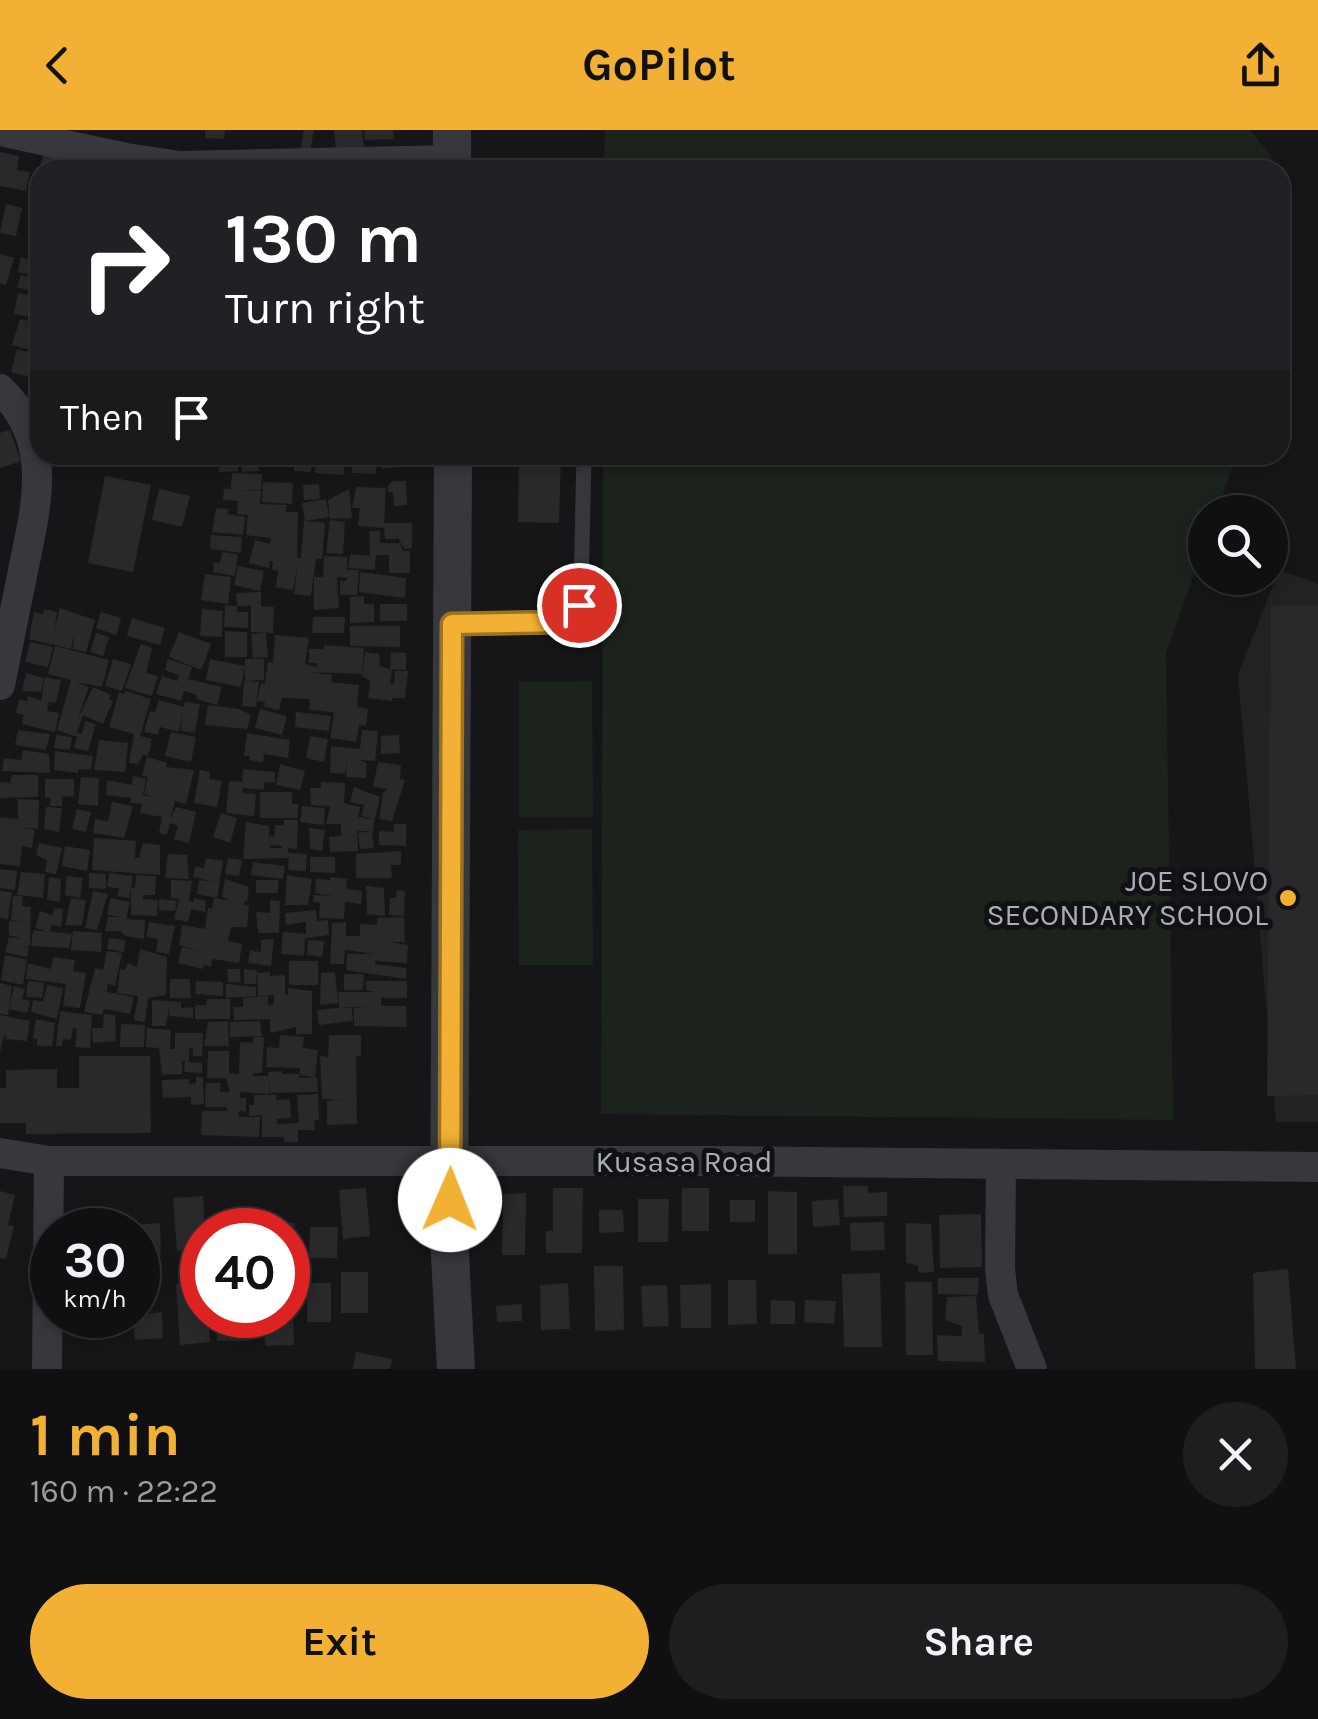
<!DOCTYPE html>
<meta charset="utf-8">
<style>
body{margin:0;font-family:Karla,sans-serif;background:#1e1e20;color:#f1f3f6;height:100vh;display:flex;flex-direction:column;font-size:38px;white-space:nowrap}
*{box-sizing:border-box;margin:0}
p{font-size:32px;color:#9c9d9f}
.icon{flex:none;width:55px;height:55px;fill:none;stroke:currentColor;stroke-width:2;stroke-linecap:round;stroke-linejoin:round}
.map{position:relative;height:1239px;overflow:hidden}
.drawer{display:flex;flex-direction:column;background:#101012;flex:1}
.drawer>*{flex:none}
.hud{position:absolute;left:30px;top:30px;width:1260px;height:305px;border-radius:30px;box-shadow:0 5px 15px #0003,0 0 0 2px #303032;background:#202124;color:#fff;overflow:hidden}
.buttons{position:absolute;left:1188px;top:365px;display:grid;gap:20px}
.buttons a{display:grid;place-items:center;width:100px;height:100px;border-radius:50%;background:#101012;box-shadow:0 5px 15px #0003,0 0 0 2px #303032;font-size:50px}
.speed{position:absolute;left:30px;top:1078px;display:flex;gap:20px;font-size:50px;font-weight:700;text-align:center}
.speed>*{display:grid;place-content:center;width:130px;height:130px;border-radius:50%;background:#101012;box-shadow:0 5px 15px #0003,0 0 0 2px #303032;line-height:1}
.speed small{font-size:25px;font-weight:400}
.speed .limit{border:15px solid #d22;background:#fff;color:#111}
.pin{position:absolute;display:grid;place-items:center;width:85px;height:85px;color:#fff;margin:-42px;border:5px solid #fff;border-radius:50%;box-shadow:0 2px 10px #0007}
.me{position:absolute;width:110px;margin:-55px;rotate:1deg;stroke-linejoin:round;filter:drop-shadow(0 0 8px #0008)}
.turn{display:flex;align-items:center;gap:35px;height:210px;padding:0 30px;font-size:45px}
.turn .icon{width:130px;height:130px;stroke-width:2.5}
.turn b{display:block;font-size:70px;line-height:85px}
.then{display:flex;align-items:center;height:95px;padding:0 30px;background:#0003;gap:20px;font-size:38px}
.round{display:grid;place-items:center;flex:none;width:105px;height:105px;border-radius:52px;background:#1e1e20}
.overview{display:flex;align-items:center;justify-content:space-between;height:170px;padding:0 30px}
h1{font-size:60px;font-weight:700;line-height:75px;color:#f2b134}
.button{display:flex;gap:20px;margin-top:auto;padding:20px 30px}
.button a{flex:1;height:115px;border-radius:60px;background:#f2b134;color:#111;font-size:40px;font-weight:700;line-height:115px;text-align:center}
.button a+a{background:#1e1e20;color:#f1f3f6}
header{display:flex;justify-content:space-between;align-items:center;height:130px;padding:0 30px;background:#f2b134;color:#111;font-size:45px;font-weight:700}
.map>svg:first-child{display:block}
.built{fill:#222225}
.grass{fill:#1c231d}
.building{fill:#29292c}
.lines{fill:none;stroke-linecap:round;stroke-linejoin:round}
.service{stroke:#37383d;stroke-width:15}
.minor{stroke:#37383d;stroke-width:30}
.tertiary{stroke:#37383d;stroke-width:38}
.route-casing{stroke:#9d7322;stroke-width:25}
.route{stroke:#f2b134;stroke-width:18}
.poi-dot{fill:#f2b134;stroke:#111113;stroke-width:4}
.labels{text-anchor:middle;stroke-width:10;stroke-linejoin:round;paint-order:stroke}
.poi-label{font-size:30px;fill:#a8adb8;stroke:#111113;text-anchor:end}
.street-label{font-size:30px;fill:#a8adb8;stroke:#111113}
</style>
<header><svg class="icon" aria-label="back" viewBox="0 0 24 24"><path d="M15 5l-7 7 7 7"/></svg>GoPilot<svg class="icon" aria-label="share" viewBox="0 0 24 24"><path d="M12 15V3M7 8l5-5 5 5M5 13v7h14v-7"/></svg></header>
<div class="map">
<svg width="1318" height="1239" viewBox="0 0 1318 1239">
<rect width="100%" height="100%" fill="#161618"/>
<!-- built -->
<path class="built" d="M1279,440l39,14v538h-42l-38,-448z"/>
<!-- grass -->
<path class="grass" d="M605,0h645l22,27v13h-668z
M603,325h634l-21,57h-11v31l-39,110 7,467 -572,-6z
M592,551l1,136h-74v-135z
M592,699l1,136h-74l-1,-135z"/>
<!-- building -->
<path class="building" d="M205,0h20l-1,9 -19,-1z
M304,0h10l-4,22 -10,-1z
M334,0h28l3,27 -28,3z
M364,0h29l1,9 -29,1z
M45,19l29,8 -4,13h-31z
M0,22l19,4 -2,14 13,2 -4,19 -26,-5z
M6,74l16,4 -6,28 -16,-3z
M0,124l14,4 -8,27 -6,-2z
M21,127l19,5 -4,15 -18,-5z
M21,145l19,6 -1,13 -22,-7z
M18,163l22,4 -1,21 -25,-4z
M20,189l20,5v29l-28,-8z
M17,219l23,6v25l-29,-8z
M10,300l11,31 -21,7v-35z
M227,325h11v16l-19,1 -1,-14h9z
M241,325h16l2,16 -17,1z
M295,325h17l-1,17 -17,-1z
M316,325h29l-1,20 -29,-2z
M352,325h24v19l-24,-1z
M381,325h18l1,12 -18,2z
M519,325h42l-2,68 -41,-1z
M232,343l30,1 -1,16h-24l24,1 -1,13 26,1v7h12l-1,46h4l3,-37 21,2 -3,36h-6l-5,37 -17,-2 4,-32 -5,28 -17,-3 2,-16 -6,-1 1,-8 -3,-1 -1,7 -20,-5 6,-23 15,4 1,-6 -25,-3 2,-20 -11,-1 1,-13 -15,-1 1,-11h7z
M105,346l46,9 -18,87 -45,-9z
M393,351h13l1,24 -13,1 -1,-13 -5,-1v-7z
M263,352l30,1 -1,21 -30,-2z
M319,354l1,15 -16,1 -1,-15z
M356,357l30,1 -2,35h28v25l-8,1 -8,-15 2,5h-13l-1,-11 -26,-2 2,-18h-8z
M159,359l31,7 -8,31 -30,-7z
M349,359l3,29 -22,1 -2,-19z
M326,369l3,18 -24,4 -3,-18z
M216,378l13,1 -2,5 18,3 -2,18 -31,-3z
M330,390l15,2 -2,32 -17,-1z
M369,401h11v12h20l3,8h7v22h-21v-18h-13l-1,15 -27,-2 2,-14 20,2z
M211,405l31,2 -1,16 -31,-4z
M222,422l16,2 -3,22 -22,-4 1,-10 6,1z
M324,426l23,1v13h12l-2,25h-17v-14h7v-3l-10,-1 2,31 -25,2v-33h9z
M238,436l26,5 -4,20 -26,-6z
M360,442l46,6 -1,20 -46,-6z
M205,444l26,3 -3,27 -27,-4z
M261,462v14l13,1 -1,26 -22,-1v-26h-14l-1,-13z
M364,466v8h10v18l-24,1v-26z
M380,474h27v17h-27z
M225,475l12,1v6h11v16l-24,-1z
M1318,475v490l-51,1 4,-490z
M60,478l35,12 -9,32 -13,-3 1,-14 -3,14 -42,-10 5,-27 9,2 1,-5 13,3 -3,20z
M202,479l21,2 -1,26 -22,-1z
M101,482l20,6 -5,17 -20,-7z
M313,487h32l-1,16h-32z
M132,488l33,10 -5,17 -33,-9z
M350,496h50v21l-50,-1z
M225,501l22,1v25h-22z
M179,502l32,12 -10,26 -32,-13z
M96,503l13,4 -6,19 -13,-4z
M266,503l2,24 -15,1 -2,-24z
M275,505l34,3 -4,26 12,3v-4h-8v-14h15v-4l40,3 -2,26 -52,-2 22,3 -1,7 28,3 -2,22 11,2 -2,17 -7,-1 -3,17 -26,-4 4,-26 -25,-2 1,-11 -28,-1 -3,12 -15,-3 1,-5 -8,-1 4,-18 4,1 3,-22 5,1z
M30,512l23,5 -5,20 -23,-5z
M141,514l11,4 -6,25 12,3 -6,20 -27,-8z
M55,516l54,14 -7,27 -27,-5 14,5 -12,34 16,-34 18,8 -2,4 4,2 -10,23 -20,-9 -6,18 5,1 3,-13 11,3 -8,27 -14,-3 3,-11 -20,-7 14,-50 -23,-6z
M365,522l14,2 1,12 12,4 -2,13 4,1 1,-13h13l-3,27h-13v3l-24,-3 2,-17 -8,-5z
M391,522l15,1v17l-16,-1z
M113,529l18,5 -9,27 -17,-5z
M168,529l24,8 -4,12 34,8 -5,18 -21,-6 1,-4 -13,-4 -3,10 -25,-7 6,-18 15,5 2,-6 -14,-5z
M210,529l35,7 -4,21 -35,-7z
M245,529h19v21l-19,1z
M26,543l18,5 -3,14 -19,-1z
M45,547l16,3 -5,23 -7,-1 -2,9 12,2 -4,19 -33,-8 2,-9 -8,-2 3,-14 8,2 1,-5 13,5z
M244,551l15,1 -3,25 -14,-1z
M125,561l26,8 -11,37 12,3 -4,17 -5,-1 -5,9 -9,-1 5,-29 -25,-7 10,-35 5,2z
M159,570l25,7 1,-5 15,2 -5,29 -14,-2 1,-18 -3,19 -19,-5 -2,8 -14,-3 6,-21 5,1z
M208,575l31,4 12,6 -4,14 -42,-4z
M260,579l27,7 -5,19 -27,-7z
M296,582l35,4 -2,15 -34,-4z
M18,600l32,4 -4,16 -31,-5z
M362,600l16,1 -3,30 -16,-1 8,3 -1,15 -20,-1 1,-16 -2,13 -15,-1 1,-27 29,3z
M171,602l25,5 -5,25 -26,-6z
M247,603l43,7 -2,18 -24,-4 -1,8 -14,-2 1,-4h-6z
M56,605l16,2 -2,13 -16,-2z
M399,605l1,18 -19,1v-18z
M310,606l18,3 -4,23 -18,-4z
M99,610l29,3 -3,29 -31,-2z
M23,620l26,4 1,19 -48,-2 2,-13 17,2z
M55,621l38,5 -2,14 -12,-1 -1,4 -24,-3z
M147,627l20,6 -1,4 28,3 -8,34 -11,-3 -5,18 6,-12 20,5 -7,31 -15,-4 4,-13 -8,-3 -3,12 -8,-2 3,-16 -22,-4 2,-9 -12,-1 1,-5 -25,-3 1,-15 25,5 1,-9 13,3 -3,16 15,3 -14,-4 4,-17 -6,-1z
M378,632l23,3 -1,14 5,1 -13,41 -13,-2 4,-26 4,-4 -14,-2z
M280,634l25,7 -5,19 -24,-5z
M243,639l32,3v11l-11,-1v8l-21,-2 -1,5 14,1 -2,22 -28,-3 3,-32 13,1z
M200,640l10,2 -1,7 13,2 -5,26 -23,-4z
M12,645h26v22l-38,1v-16l10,1z
M81,647l18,1 -1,28 -20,-2z
M45,649h29v17l-12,1v9h-12l1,-8h-6z
M321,652l24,1 -1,20 16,4 -2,10 16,2 -1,12h-15l-1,-3 1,23 -28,1 -1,-15 12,-1v-12h-15l4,-18 -19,-1 -1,-17h11z
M354,657l26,10 -5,22 -13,-3 2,-11 -14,-3z
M260,662h32v12h6v14h-38z
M18,669l21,1 -1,29 -20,-2 17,3 -3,18 -10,-2 -2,20 -20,-2v-47l18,2z
M112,672l21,4 -9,32 -31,-5 2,-14 13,2z
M302,676l23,2 -1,17 -24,-3z
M46,677l16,1 -3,24 -15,-3z
M77,679l14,3 -5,20 -14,-3z
M221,683l16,5 -7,25 -17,-6z
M284,690h14l-1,29 -9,-1v5l19,1 -1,17 -18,-1 1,-12 -46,1 3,-37 23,4 1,27v-5h12v-2l-12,-1v-9l4,1 1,-12h9z
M394,694h12v22l-27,-1v-14l15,1z
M309,698l16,2 -3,21 -12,-2z
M372,701l2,17 -14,1 -2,-16z
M94,708l42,3 -1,17h4l4,-15 17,2v30l-68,-5z
M39,713l23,5 -6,26 -11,-2 2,-12 -11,-5z
M65,716l25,4 -3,21 -25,-5z
M401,721v14h-10l1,13h-36v-24z
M168,724l19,1 2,24 -24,-1z
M310,727h25v16l-25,-1z
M206,728l17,3 -6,37 -20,-4 2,-14 16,2 -22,-5 2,-11 9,2z
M228,728l14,2 -3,16 -14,-2z
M253,732l32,4 -2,13 -32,-4z
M0,739l17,2 -2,19 -15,-2z
M21,742l24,2 -2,24 -26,-3z
M89,743l17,1v15l-17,-1z
M109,743l24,3 -4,22 -12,-2 2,-7 -12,-3z
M136,745l20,1 -1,19h-12v4l15,1 -1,16 -26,-1v-28l4,1z
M287,745l25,4 -4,26h-23z
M67,746l16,2 -3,20 -15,-3z
M49,747l12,2 -1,23 -13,-2z
M330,747l17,2 -1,10 16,2 -1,13 -16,-2 -1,17 -25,-1 1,-16h-7l1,-7 20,1 -19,-3 1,-14 14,1z
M225,749l24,8 -2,14h-3v4l5,1 -2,21h-16l-3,14 14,3 -3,19 -27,-4 -1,8 -7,-2 -1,4 -25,-6 4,-16 19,4 -22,-6 3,-20 23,4 3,-21 4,1 2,-11 18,3 -10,-4z
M171,750l21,1 -3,20 4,1 1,-4 12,3 -1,11 -14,-3 -3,13 -14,-3 5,-20 -8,-1z
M256,750h22v13h-22z
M366,756l18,2 1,28 -18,-2z
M397,760l8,1 -1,25 -15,-1 1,-17h6z
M0,761l12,1 -4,27 -8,-1z
M93,761l15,3 -11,36 -12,-2z
M13,766h10l-1,10 9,1 -1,35v4h-7l6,1 -2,10 -22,-5 4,-15 14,2 -14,-4v-14l17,1 -15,-2z
M71,768l15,2 -4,26 -17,-1z
M110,768l20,4 -4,17 19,1 -1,19 -19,-3 -5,-5h-15l3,-14h14l-15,-2z
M159,769l18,2 -2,10 -16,-1z
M270,770l10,1 -1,32h-21l-2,-21 14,1z
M55,778l8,1 -2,18 -9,-2 -3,7 -14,-4 5,-17 12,4z
M316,780l1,11 11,-1 1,15 -27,4h3l-1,17 -23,-2 2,-22 23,2v-12l-20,3 -1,-12z
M404,787l1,25h-17l20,3 -1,18 -32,-2v3l31,4v11l-60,-9 1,-16h28l-30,-4 -1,14h-14l2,-41 14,-1v14h14v-12l17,1v-7z
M149,792l26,4 -6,28 -13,-2 2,-13 -12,-2z
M33,800l39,4 -3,14 -38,-2z
M73,801l29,2 -1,19 -30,-2z
M109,808l16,2 -1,12 -17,-3z
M274,809l-3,27 -23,-3 2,-13 11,2v-12z
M308,810l16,1 -2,16 -15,-2z
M140,819l27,8 -1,38 -18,3 -3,24 -11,-2 4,-24 -21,-3 3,-24 5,1 3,-7 9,4z
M107,821l15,2 -7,33 -7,-2 -1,8 27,5 -4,17 -26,-5 -2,6 -18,-3 11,-44 8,2z
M5,825l22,5 -4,25 -9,-2 1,-6 -2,6 -12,-3z
M53,827l22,3 -2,11 13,2 -6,35 -17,-2 3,-22 -40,-5 2,-16 23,6z
M289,831h29v24h-29z
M227,839h13l1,13h-13z
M244,839l13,1 -1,14h-12z
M270,842v4l15,-1v20h3v-7l24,3v43h-16v-7l-26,6v-14l-36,1 -1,-13h10v-9l25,-2v9l6,-1v-9l-16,1 -1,-23z
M335,842l3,31 -18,2 1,-32z
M344,844h20l-1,16h-19z
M170,849h20l1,19h-21z
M28,851l16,2 -2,15 -16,-1z
M196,851l27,1v14l-28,-2z
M366,851h41v17h-26v8h25l1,21 -53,-1v-18l18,-2 -33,2 -1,-16h36l-8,-2z
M0,853l12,3 -4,29 -8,-1z
M226,854l30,3v9l-30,2z
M47,855l16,3 -6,31 -26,-7 2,-12 10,2z
M14,856l11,3 -3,10 8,2 -3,12 -18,-4z
M207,869h23v20h-35v-14h11z
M152,870l29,2v6l12,-1v11l-24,-2v-8l-3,18h-14z
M337,878h15l1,13 -34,4 -2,-15z
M60,881l32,4 -2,33 -15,-1 2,-18 -4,-1 -2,12 -8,-1 -1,7h-6z
M104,884l11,1 1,26 -23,2 -1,-15h11z
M0,885l30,6 -3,20 -21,-2 -1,-6 -5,19z
M36,889l19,4 -3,23h-15v-7l-4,-1z
M228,891l1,25h-25l4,-24z
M260,891l2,15 -32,1v-15z
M121,894l24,1 -1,22h-24z
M147,898l24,2 -1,19h5v-16h28l-1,23h-9v-8l-4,1v13l13,1v10l-18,-1 1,-11h-3v13l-20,1 -3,-27 -13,-1z
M280,905l24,2 -1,11 15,2 -3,27 -15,-2v-7l-34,-1 1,-20 12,1z
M329,905h32v21h-5l1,68 -30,1v-24l15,-1 -20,-1 -2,-43 8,1z
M253,907h11l-2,36h-9v3h16l-1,-4 14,-1v3h17v4l18,-1 1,15 -48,1 -1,-13v14l-29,-2v6h6v14l-7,-1v6h21l-1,20 -58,-2 1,-24h25v-4h-22l1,-24h15l-1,9h10l-4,-14h-19l1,-27h21v22l10,1 1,-32 13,1z
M79,926h71l1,77 -125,1v-11h-26v-35h6v-18l51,-1v19h22z
M196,947h7l1,27 -13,1v-8l-28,1 -1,-18 27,-1v5l7,-1z
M318,964l1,26h-5l1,10h-17v12h-14v-5h-22v-22l-13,1v-11h5v-10h23l-1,5 14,-1 1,19 -14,1v5l22,-1 -2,-28z
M843,1056h25v7l19,-1v24l-43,1z
M366,1058l4,48 -27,3 -4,-49z
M553,1058h30l-1,65h-36v-22h7z
M682,1058h27v43h-27z
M0,1061l15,4 -7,30 6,1 -8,33 -6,-1z
M768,1061l29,1v62h-29z
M526,1063l-1,62h-23l1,-61z
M203,1066l2,34h-3v19l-25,2 -4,-53z
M638,1069h31l-1,43h-30z
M838,1069l2,26 -27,2 -1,-26z
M730,1070h25v22h-25z
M599,1080h24l1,22 -25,1z
M981,1084l1,53 -42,1 -1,-53z
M109,1087l1,13h-37l-1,-9z
M884,1092l1,28 -34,1 -1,-28z
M160,1093l1,31 -23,1v-25h-6v-5z
M260,1093h35l-1,40 -6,-1v-32h-28z
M906,1093l25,1 3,48 -15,1 -2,-8 -11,-2z
M310,1097h28l-1,31h-28z
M594,1136h29l1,64 -29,1z
M1288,1139l8,100h-41l-2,-96z
M341,1142h27v41h-27z
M880,1143l2,74h-38l-2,-73z
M938,1148h41l-1,17 -40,-1z
M728,1150h28l1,44 -29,1z
M202,1152v33h6l2,27 -30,3 -4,-61z
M905,1152h27l1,73h-27z
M307,1153h24v39h-24z
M568,1153l2,46 -29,1 -1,-45z
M711,1154v44h-30l-1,-43z
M667,1155l2,41 -26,1 -2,-41z
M976,1166l3,38h5l1,28 -47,-1 -1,-26 25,1v-10l-17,-6 2,-23z
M771,1170l24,1v23h-25z
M805,1170l31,1 -2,23 -30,-2z
M522,1174v17l-25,1 -1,-16z
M288,1178h5l1,37 -29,1 -1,-31h24z
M162,1182l1,26 -28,2 -2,-25z
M80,1185h30l1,11h-31z
M217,1185h31l1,26h-32z
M356,1222l36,7 -2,10h-37z"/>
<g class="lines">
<!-- service -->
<path class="service" d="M452,494c24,0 101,7 118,-6 9,-8 10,-17 11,-28l3,-135"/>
<!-- minor -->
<path class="minor" d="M0,1l126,27 54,8 272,-6
M0,259c55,52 36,117 23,182 -8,38 -15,76 -23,114
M0,1023l49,8h672l597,6
M1001,1034l-1,105 3,26 29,74
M47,1239l2,-208"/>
<!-- tertiary -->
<path class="tertiary" d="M452,0v40
M453,325l-4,781 7,133"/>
</g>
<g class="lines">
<defs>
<path id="route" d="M450,1070l2,-576 111,-2 10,-6 6,-11"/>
</defs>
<!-- route casing -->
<use href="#route" class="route-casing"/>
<!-- route -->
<use href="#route" class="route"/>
</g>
<!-- markers -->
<circle class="poi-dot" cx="1288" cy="768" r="10"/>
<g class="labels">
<!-- poi labels -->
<g class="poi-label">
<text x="1268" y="761">JOE SLOVO<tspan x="1268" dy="34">SECONDARY SCHOOL</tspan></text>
</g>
<!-- street labels -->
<g class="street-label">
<text x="684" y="1042">Kusasa Road</text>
</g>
</g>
</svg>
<div class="buttons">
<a><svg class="icon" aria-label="search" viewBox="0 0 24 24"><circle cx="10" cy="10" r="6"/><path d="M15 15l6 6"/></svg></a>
</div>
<div class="speed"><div>30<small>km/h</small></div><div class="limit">40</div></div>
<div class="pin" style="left:579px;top:475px;background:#d93025"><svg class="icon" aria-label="arrive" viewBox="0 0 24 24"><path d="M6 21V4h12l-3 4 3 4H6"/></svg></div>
<svg class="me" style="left:450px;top:1070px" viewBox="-20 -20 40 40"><circle r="19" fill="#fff"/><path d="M0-13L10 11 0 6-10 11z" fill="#f2b134"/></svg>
<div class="hud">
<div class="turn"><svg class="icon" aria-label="right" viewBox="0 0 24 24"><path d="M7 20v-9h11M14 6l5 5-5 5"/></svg><div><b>130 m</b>Turn right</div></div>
<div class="then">Then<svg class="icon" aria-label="arrive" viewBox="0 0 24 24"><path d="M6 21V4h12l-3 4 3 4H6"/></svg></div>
</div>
</div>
<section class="drawer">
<div class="overview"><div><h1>1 min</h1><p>160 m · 22:22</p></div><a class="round"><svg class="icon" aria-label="close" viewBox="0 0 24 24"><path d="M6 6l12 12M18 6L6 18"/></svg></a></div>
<div class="button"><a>Exit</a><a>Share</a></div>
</section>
